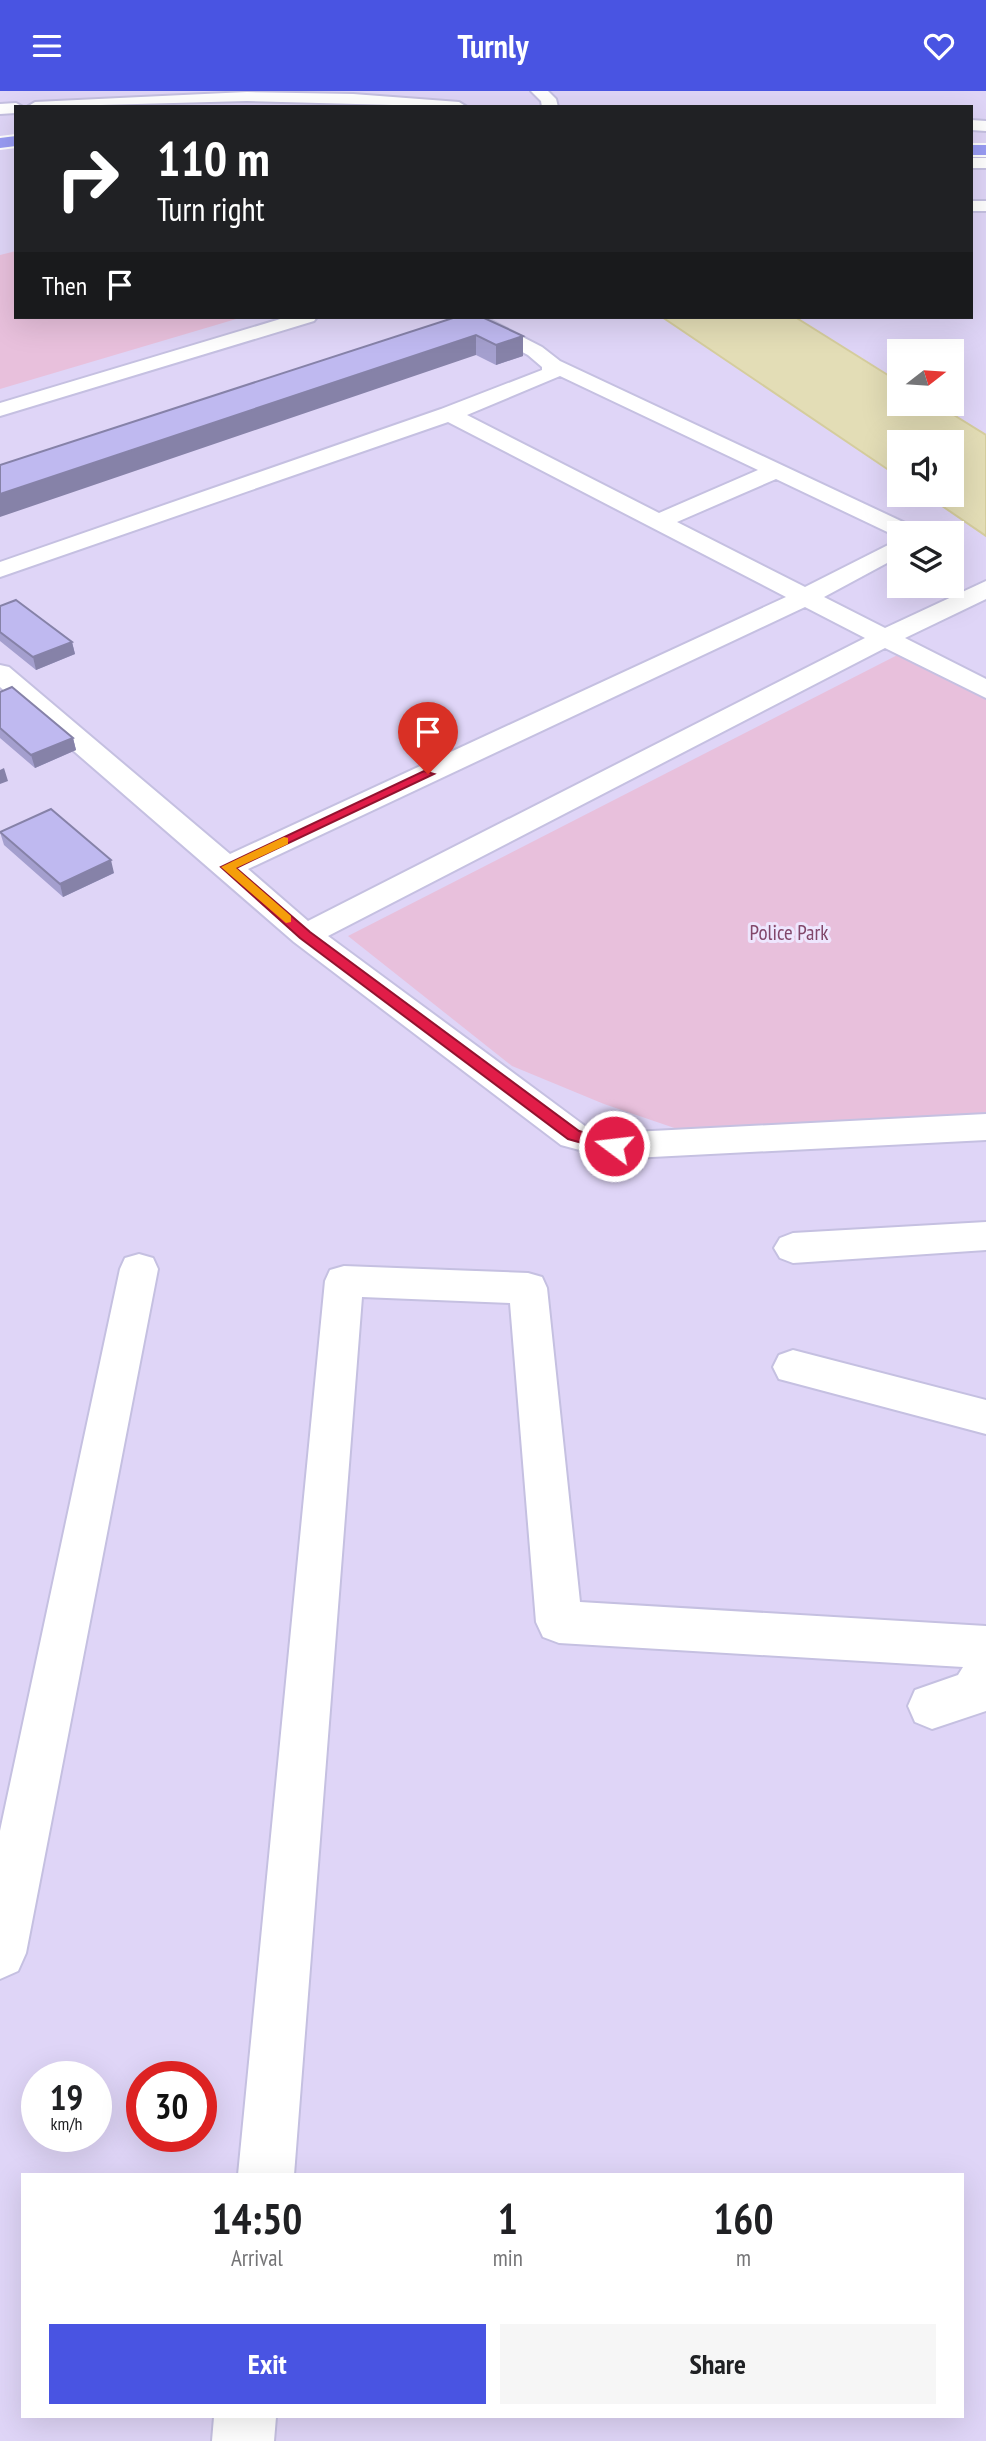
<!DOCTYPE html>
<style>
body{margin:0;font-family:"PT Sans Narrow",sans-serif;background:#f6f6f6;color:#202124;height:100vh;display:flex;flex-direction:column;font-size:26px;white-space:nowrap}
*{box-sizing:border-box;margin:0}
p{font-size:23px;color:#757577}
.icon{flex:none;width:38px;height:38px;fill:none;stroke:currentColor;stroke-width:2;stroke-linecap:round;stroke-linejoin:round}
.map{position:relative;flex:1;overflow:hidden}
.details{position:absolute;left:21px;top:2082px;width:943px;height:245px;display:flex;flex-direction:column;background:#fff;border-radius:0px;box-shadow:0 7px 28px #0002}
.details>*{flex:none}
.banner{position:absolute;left:14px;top:14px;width:959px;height:214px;border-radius:0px;box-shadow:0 7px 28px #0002;background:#202124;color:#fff;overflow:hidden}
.needle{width:46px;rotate:73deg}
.buttons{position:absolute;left:887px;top:248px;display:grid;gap:14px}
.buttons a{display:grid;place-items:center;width:77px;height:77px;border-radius:0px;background:#fff;box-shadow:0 7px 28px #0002;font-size:35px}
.speed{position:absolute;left:21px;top:1970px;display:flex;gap:14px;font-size:35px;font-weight:700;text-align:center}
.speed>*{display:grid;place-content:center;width:91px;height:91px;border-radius:50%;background:#fff;box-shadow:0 7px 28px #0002;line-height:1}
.speed small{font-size:18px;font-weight:400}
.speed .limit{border:10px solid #d22;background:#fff;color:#111}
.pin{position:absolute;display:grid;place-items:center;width:60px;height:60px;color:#fff;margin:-72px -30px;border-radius:50% 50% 50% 0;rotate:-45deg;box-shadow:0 0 7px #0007}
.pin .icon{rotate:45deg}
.me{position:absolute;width:77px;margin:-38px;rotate:285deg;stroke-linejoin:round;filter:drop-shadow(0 0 5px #0008)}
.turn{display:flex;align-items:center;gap:24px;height:147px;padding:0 28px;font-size:32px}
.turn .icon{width:91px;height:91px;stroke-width:2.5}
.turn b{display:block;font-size:49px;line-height:60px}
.then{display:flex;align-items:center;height:66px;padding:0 28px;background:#0003;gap:14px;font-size:26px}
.eta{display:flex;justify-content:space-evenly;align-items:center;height:119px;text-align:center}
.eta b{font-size:42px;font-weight:700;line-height:49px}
.button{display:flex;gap:14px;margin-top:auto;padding:14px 28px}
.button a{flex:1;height:80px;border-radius:0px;background:#4954e2;color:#fff;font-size:28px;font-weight:700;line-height:80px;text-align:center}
.button a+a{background:#f6f6f6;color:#202124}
header{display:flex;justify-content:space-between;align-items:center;height:91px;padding:0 28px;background:#4954e2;color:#fff;font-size:32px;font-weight:700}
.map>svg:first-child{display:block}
.residential{fill:#dfd5f7;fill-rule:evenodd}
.green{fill:#e8c0dc}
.water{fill:#e3ddb6;stroke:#d5cd9d;stroke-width:2}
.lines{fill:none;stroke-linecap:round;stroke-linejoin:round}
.minor-casing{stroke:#c5c0e1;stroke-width:4}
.highway-casing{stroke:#fff;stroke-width:4}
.minor{fill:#fff;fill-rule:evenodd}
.highway{fill:#999cf4;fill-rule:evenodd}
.wall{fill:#a49fce}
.shaded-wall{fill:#8682a8}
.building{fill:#bfb9f0;stroke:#8682a8;stroke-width:2}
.route{fill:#e11d48;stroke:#92132f;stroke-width:2}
.slow{fill:#f59e0b}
.labels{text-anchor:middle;stroke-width:6;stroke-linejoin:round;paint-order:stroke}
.park-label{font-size:21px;fill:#82476a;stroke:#eee6fe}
</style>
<header><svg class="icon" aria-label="menu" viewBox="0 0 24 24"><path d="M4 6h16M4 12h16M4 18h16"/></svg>Turnly<svg class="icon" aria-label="heart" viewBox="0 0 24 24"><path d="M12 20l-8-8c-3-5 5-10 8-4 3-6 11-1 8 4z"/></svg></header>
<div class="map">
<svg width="986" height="2350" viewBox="0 0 986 2350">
<rect width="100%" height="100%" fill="#e9e1fb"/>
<!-- residential -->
<path class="residential" d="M0,0h986v2350h-986zM16,16h955v210h-955zM900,261h52v52h-52zM900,352h52v52h-52zM900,443h52v52h-52zM37,1986h59v60h-59zM142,1986h59v60h-59zM23,2084h939v242h-939z"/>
<!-- green -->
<path class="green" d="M16,160v66h227l-243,72v-134z
M917,554l69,36v436l-291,18 -91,-31 -92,-38 -164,-130z"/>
<!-- water -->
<path class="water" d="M662,226h133l104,65 1,22h36l50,31v101l-60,-41h26v-52h-52l-1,34z"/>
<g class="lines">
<defs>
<path id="minor" d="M531,0h17l8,8 2,8h-16l-1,-6z
M247,1l106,2 106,8 8,5 -220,-6 -220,6 8,-5z
M16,12l7,4h-7v6l-16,1v-10z
M971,29l15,1v10l-15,-1z
M971,67h15v10h-15z
M971,110h15v10h-15z
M287,226h30l-3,4 -314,95v-13z
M460,226h24l58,30 18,14 358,168 4,5h-22v4l-124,-59 -99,43 128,65 95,-48v17l-76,41 61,31 101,-47v18l-81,39 81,41v19l-101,-50 -557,288 257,190 28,7 373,-19v26l-373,19 -52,-14 -267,-203 -294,-255v-22l9,2 221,187 556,-257 -338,-175 -448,155v-15l441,-153 101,-39v-3l-14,-12 -65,-34zM560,285l198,94 -99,43 -192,-98zM805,516l60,31 -557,283 -60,-52z
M986,1131v28l-193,13 -13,-5 -6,-10 6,-10 13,-5z
M139,1163l14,4 5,11 -132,684 -8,18 -18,8v-148l120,-562 5,-11z
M344,1175l184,7 14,4 5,11 33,314 406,24v85l-54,18 -17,-7 -7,-16 7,-16 43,-15 5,-8 -404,-24 -16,-6 -7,-15 -26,-319 -148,-6 -68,878h-56l87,-894 5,-11z
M793,1259l193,50v34l-207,-55 -6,-12 6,-12z
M214,2326h62l-2,24h-62z"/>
<path id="highway" d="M16,45v10l-16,2v-10z
M971,54h15v10h-15z"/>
</defs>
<!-- minor casing -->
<use href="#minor" class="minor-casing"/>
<!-- highway casing -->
<use href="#highway" class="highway-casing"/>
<!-- minor -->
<use href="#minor" class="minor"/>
<!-- highway -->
<use href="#highway" class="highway"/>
</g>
<!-- wall -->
<path class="wall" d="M456,226l67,19v20l-27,9 -20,-10z
M0,515l72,36 3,12 -39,16 -36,-29z
M0,601l73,46 3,12 -41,18 -35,-30z
M0,741l114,41 -51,24 -59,-52z"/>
<!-- shaded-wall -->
<path class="shaded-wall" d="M476,244v20l-476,162v-23z
M523,245v20l-27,9v-20z
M72,551l3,12 -39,16 -3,-13z
M73,647l3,12 -41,18 -4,-13z
M4,677l4,13 -8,3v-14z
M111,769l3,13 -51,24 -3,-13z"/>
<!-- building -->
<path class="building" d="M456,226h26l41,19 -27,9 -20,-10 -476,159v-29z
M16,509l56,42 -39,15 -33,-25v-26z
M12,596l61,51 -42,17 -31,-27v-36z
M51,718l60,51 -51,24 -60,-52z"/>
<!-- route -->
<path class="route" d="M424,680l10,3 -198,94 74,64 269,199 40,11 2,4 -2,4 -5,2 -46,-13 -268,-201 -79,-71z"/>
<!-- slow -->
<path class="slow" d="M284,746l4,1v6l-52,24 55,48v6l-5,1 -65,-56z"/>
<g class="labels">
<!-- park labels -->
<g class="park-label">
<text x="789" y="849">Police Park</text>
</g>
</g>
</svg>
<div class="buttons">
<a><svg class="needle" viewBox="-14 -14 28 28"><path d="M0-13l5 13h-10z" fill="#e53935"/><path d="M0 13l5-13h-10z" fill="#757577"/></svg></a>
<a><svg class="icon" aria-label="sound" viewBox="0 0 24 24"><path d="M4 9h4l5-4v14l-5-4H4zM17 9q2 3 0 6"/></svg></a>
<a><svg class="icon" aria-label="layers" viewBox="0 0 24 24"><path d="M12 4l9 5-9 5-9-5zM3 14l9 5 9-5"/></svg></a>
</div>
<div class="speed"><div>19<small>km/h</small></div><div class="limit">30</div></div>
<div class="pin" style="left:428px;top:683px;background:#d93025"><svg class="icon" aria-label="arrive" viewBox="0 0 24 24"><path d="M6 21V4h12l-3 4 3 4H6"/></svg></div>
<svg class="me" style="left:614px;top:1055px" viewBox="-20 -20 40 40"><circle r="17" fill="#e11d48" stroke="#fff" stroke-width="3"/><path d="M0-11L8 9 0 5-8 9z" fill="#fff"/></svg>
<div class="banner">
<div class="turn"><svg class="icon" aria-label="right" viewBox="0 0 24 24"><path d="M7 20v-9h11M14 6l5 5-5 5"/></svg><div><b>110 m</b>Turn right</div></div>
<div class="then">Then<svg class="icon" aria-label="arrive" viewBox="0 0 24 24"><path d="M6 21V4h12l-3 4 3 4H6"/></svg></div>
</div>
<section class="details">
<div class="eta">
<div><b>14:50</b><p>Arrival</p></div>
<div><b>1</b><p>min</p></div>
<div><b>160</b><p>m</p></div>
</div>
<div class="button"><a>Exit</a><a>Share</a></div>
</section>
</div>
